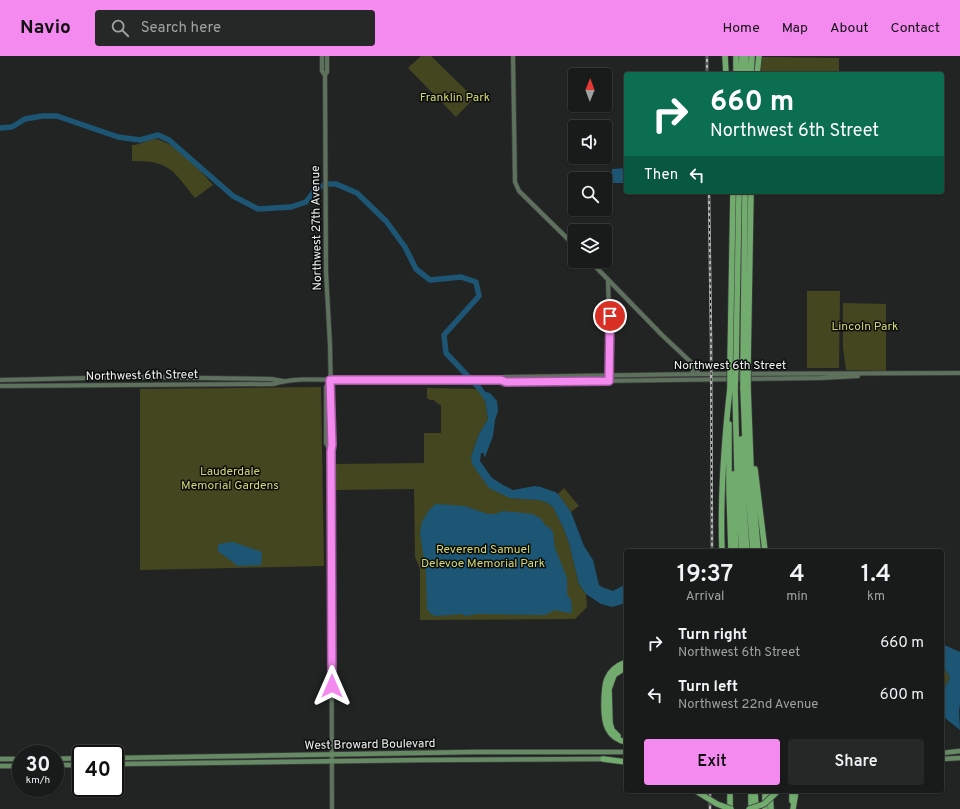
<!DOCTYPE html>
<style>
body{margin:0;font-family:Overpass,sans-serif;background:#262827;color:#f1f3f6;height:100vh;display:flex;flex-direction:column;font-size:15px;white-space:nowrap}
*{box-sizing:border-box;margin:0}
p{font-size:13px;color:#9fa1a2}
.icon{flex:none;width:22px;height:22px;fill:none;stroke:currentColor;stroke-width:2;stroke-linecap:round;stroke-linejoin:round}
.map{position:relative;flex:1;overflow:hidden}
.details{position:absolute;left:624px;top:493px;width:320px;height:244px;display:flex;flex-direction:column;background:#191b1a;border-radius:4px;box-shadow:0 1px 3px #0004,0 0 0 1px #373939}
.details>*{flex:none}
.banner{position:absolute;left:624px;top:16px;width:320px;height:122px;border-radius:4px;box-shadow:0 1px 3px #0004,0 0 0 1px #373939;background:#0b6e4f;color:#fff;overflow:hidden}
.needle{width:26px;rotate:1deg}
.tools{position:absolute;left:568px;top:12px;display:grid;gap:8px}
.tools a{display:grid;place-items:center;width:44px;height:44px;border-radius:4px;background:#191b1a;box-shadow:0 1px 3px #0004,0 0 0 1px #373939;font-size:20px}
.speed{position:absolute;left:12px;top:689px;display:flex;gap:8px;font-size:20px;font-weight:700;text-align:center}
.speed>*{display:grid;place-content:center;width:52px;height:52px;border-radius:50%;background:#191b1a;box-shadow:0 1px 3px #0004,0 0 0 1px #373939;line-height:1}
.speed small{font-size:10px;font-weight:400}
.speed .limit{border:2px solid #111;border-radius:6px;background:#fff;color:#111}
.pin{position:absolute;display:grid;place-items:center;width:34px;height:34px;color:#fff;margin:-17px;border:2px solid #fff;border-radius:50%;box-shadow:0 1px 4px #0007}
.me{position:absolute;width:44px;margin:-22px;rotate:0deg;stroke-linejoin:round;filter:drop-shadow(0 0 3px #0008)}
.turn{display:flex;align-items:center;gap:14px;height:84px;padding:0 20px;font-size:18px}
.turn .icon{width:52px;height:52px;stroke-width:2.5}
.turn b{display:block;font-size:28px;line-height:34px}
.then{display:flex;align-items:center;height:38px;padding:0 20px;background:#0003;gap:8px;font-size:15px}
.eta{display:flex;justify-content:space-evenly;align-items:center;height:68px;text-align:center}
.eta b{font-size:24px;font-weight:600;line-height:28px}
.cta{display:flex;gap:8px;margin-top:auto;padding:8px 20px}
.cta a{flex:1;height:46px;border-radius:4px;background:#f489f0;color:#111;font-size:16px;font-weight:600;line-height:46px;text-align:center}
.cta a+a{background:#262827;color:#f1f3f6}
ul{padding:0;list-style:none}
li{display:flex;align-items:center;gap:12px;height:52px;padding:0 20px}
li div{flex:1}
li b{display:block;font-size:15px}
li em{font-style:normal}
header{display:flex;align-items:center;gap:24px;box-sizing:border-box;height:56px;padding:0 20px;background:#f489f0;color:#111}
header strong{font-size:19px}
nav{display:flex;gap:22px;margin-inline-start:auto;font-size:14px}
.search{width:280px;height:36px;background:#262827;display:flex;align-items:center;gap:10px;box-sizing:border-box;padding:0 14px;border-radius:4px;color:#9fa1a2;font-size:15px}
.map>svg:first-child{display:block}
.green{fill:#444620}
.water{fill:#1d5674}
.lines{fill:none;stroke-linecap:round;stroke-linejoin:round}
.river{stroke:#1d5674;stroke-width:5.5}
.secondary-casing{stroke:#3d3f3f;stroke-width:5.5}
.primary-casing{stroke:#3d3f3f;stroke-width:6}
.highway-casing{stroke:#3d3f3f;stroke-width:7}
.secondary{stroke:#5d715d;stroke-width:4}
.primary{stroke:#668a64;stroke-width:4.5}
.highway{stroke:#72ab6e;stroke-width:5.5}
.rail-casing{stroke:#b2b5b4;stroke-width:2.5}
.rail{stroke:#0c0d0d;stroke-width:1;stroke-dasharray:3;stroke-linecap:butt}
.highway-bridge-casing{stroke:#3d3f3f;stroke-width:7;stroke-linecap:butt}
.highway-bridge{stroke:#72ab6e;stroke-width:5.5}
.route-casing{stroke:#9f599c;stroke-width:10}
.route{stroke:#f489f0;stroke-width:7}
.labels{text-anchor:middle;stroke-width:3;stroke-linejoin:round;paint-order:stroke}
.park-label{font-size:12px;fill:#d1d772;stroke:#0c0d0d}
.street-label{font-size:12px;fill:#eff2f1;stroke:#0c0d0d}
</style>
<header>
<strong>Navio</strong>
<div class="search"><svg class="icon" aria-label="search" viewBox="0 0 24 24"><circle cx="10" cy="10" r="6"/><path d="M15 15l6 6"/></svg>Search here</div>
<nav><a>Home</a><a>Map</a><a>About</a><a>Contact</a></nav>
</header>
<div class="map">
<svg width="960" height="753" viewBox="0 0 960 753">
<rect width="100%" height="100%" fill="#212423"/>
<!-- green -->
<path class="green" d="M421,0h10l43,42 -18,19 -48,-49z
M764,1l75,1v16h-79l1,-16z
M155,83c21,3 44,30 58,46l-18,13c-22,-27 -25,-38 -63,-37v-16c8,0 15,-5 23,-6z
M807,235h33l-1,77h-32z
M843,247l43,1v67l-40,-1 -3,-22z
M321,331l3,179 -184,4v-181z
M427,332l51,1 7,11 3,19 -9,15 -8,23 39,41 28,2 8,2 7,5 10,20 6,16 10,41 7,10 1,13 -12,12 -155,1v-51l-5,-12 -1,-68 -79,1v-26l89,-1v-30h17v-28l-3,-1 -4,-4h-4l-3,-2z
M564,432l15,18 -8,6 -13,-18z
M942,610l5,6 3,6 -8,15z"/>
<!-- water -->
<path class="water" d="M626,112v15h-15l1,-14z
M486,336l4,1 7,8 1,10 -3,9 -2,16 -8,21 -2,-4h-2l-1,8 12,17 11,7 10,5 22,-4 6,1 14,5 3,2 13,18 13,34 9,14 6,25c3,3 10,4 14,6l13,-7v19l-14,4 -11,-3 -15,-10 -7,-10 -10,-41 -6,-16 -10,-20 -7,-5 -8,-2 -28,-2 -21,-10 -17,-24 -1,-7 8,-23 9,-15 -3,-19 -3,-4z
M436,448l28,2 24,8h7l8,-3 30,3 8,5 5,7 3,1 4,5 2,16 12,30v16l4,6 1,12 -3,1 -14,-3 -10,5 -67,-1 -13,2 -3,-2 -26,2 -5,-2 -4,-5 -1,-35 -6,-41 2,-11 8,-13z
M233,486l29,10 -1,13 -23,1 -20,-15v-6l6,-2z
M942,588l18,8v52c-2,8 0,18 0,26l-15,-12 -3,-6v-19l8,-15 -3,-6 -5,-6z"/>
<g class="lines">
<!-- river -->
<path class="river" d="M0,72l12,-1 13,-8 17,-3h15l61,21 22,3 18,-5 11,5 64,56 25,13 33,-2 15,-5 11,-14 10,-4h9l21,9 29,28 19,26 11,22 14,11 31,-3 15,5 3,14 -35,39 2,18 34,36 8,11"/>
<defs>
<path id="secondary" d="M322,0v15l3,4
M327,0v16l-2,3 1,197 4,73 2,100 -1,6 1,358
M513,0l2,126 4,9 56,55
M590,205l72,74 32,30 5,9
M608,225l2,60 -1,37
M691,308l2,10
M0,324l137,-3 134,2 12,2
M330,324l-4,7v56l4,7
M501,324l5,2h18l296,-4 38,-2
M0,330l273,-2c25,-7 52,-4 76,-4 50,0 100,1 150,0l5,-3 195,-3 261,-1"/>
<path id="primary" d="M942,697l18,-2
M115,702l359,-6h152
M0,703h21
M55,703l26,-1
M942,703l18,-1
M115,708l308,-4 182,-1
M55,709h26
M0,710h21"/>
<path id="highway" d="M725,0l1,18
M736,18v-18
M741,18l1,-18
M746,18v-18
M751,18l1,-18
M757,18l2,-18
M730,309l3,-173
M736,309l3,-173
M743,309l2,-173
M748,309l3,-173
M735,332l2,83 5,80
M743,332l3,79 7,84
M748,332l3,79 7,84
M729,368v65l2,62
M741,383l1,45 5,67
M755,413l10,82
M733,418l3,77
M722,495c-2,-55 2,-109 8,-163
M626,606c-22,8 -22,24 -22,44 0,17 3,32 22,36
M618,680l-6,-6 -2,-7 -1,-34 5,-14 12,-8
M603,703l23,3
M730,735v18
M751,735v18
M755,735l1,18
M765,735v18
M770,735l1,18
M792,745v-10
M793,753l3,-18"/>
</defs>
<!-- secondary casing -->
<use href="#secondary" class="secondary-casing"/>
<!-- primary casing -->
<use href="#primary" class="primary-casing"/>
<!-- highway casing -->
<use href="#highway" class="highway-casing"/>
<!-- secondary -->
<use href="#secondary" class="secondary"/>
<!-- primary -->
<use href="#primary" class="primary"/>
<!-- highway -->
<use href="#highway" class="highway"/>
<defs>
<path id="rail" d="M707,0v18
M709,136l2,147 1,212
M710,735v18"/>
</defs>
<!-- rail casing -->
<use href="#rail" class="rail-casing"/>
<!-- rail -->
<use href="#rail" class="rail"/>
<defs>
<path id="highway-bridge" d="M743,309v23
M748,309v23
M730,332v-23
M735,332l1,-23
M696,735l21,13 14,5
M749,753l15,-5 14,-13"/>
</defs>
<!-- highway-bridge casing -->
<use href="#highway-bridge" class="highway-bridge-casing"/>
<!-- highway-bridge -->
<use href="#highway-bridge" class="highway-bridge"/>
</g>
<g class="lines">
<defs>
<path id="route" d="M332,630l-1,-235 1,-6 -2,-65h171l5,2 103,-1 1,-65"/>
</defs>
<!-- route casing -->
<use href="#route" class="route-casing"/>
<!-- route -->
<use href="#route" class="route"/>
</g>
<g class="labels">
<!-- park labels -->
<g class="park-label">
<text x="455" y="45">Franklin Park</text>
<text x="865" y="274">Lincoln Park</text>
<text x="230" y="419">Lauderdale<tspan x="230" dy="14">Memorial Gardens</tspan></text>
<text x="483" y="497">Reverend Samuel<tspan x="483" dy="14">Delevoe Memorial Park</tspan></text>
</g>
<!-- street labels -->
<g class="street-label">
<text transform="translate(316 172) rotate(-91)" y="4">Northwest 27th Avenue</text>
<text x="730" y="313">Northwest 6th Street</text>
<text transform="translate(142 319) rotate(-1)" y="4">Northwest 6th Street</text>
<text transform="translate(370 688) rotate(-1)" y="4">West Broward Boulevard</text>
</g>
</g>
</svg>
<div class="tools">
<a><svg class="needle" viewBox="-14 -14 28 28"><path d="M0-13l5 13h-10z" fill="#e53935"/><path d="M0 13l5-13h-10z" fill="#9fa1a2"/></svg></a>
<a><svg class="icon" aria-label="sound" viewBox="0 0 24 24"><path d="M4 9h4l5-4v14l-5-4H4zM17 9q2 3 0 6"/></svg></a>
<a><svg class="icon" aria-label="search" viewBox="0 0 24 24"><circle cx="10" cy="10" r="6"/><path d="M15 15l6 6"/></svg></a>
<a><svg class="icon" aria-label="layers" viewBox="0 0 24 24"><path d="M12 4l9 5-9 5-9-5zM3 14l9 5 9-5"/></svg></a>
</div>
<div class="speed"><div>30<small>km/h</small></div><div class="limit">40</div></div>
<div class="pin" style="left:610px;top:260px;background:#d93025"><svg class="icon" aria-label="arrive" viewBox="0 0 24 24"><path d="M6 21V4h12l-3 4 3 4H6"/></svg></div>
<svg class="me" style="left:332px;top:630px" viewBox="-20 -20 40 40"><path d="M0-17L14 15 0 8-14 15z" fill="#f489f0" stroke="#fff" stroke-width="4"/></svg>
<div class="banner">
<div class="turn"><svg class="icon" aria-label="right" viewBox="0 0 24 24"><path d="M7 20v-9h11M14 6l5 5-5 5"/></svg><div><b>660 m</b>Northwest 6th Street</div></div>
<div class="then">Then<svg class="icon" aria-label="left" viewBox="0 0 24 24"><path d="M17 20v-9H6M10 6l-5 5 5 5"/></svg></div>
</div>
<section class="details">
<div class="eta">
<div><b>19:37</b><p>Arrival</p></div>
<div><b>4</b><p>min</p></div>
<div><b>1.4</b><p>km</p></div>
</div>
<ul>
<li><svg class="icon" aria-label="right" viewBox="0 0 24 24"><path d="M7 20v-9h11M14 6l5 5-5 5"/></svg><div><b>Turn right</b><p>Northwest 6th Street</p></div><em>660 m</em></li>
<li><svg class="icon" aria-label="left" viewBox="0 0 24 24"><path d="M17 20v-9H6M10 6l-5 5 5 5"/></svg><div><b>Turn left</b><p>Northwest 22nd Avenue</p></div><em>600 m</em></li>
</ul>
<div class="cta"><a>Exit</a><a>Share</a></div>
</section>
</div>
